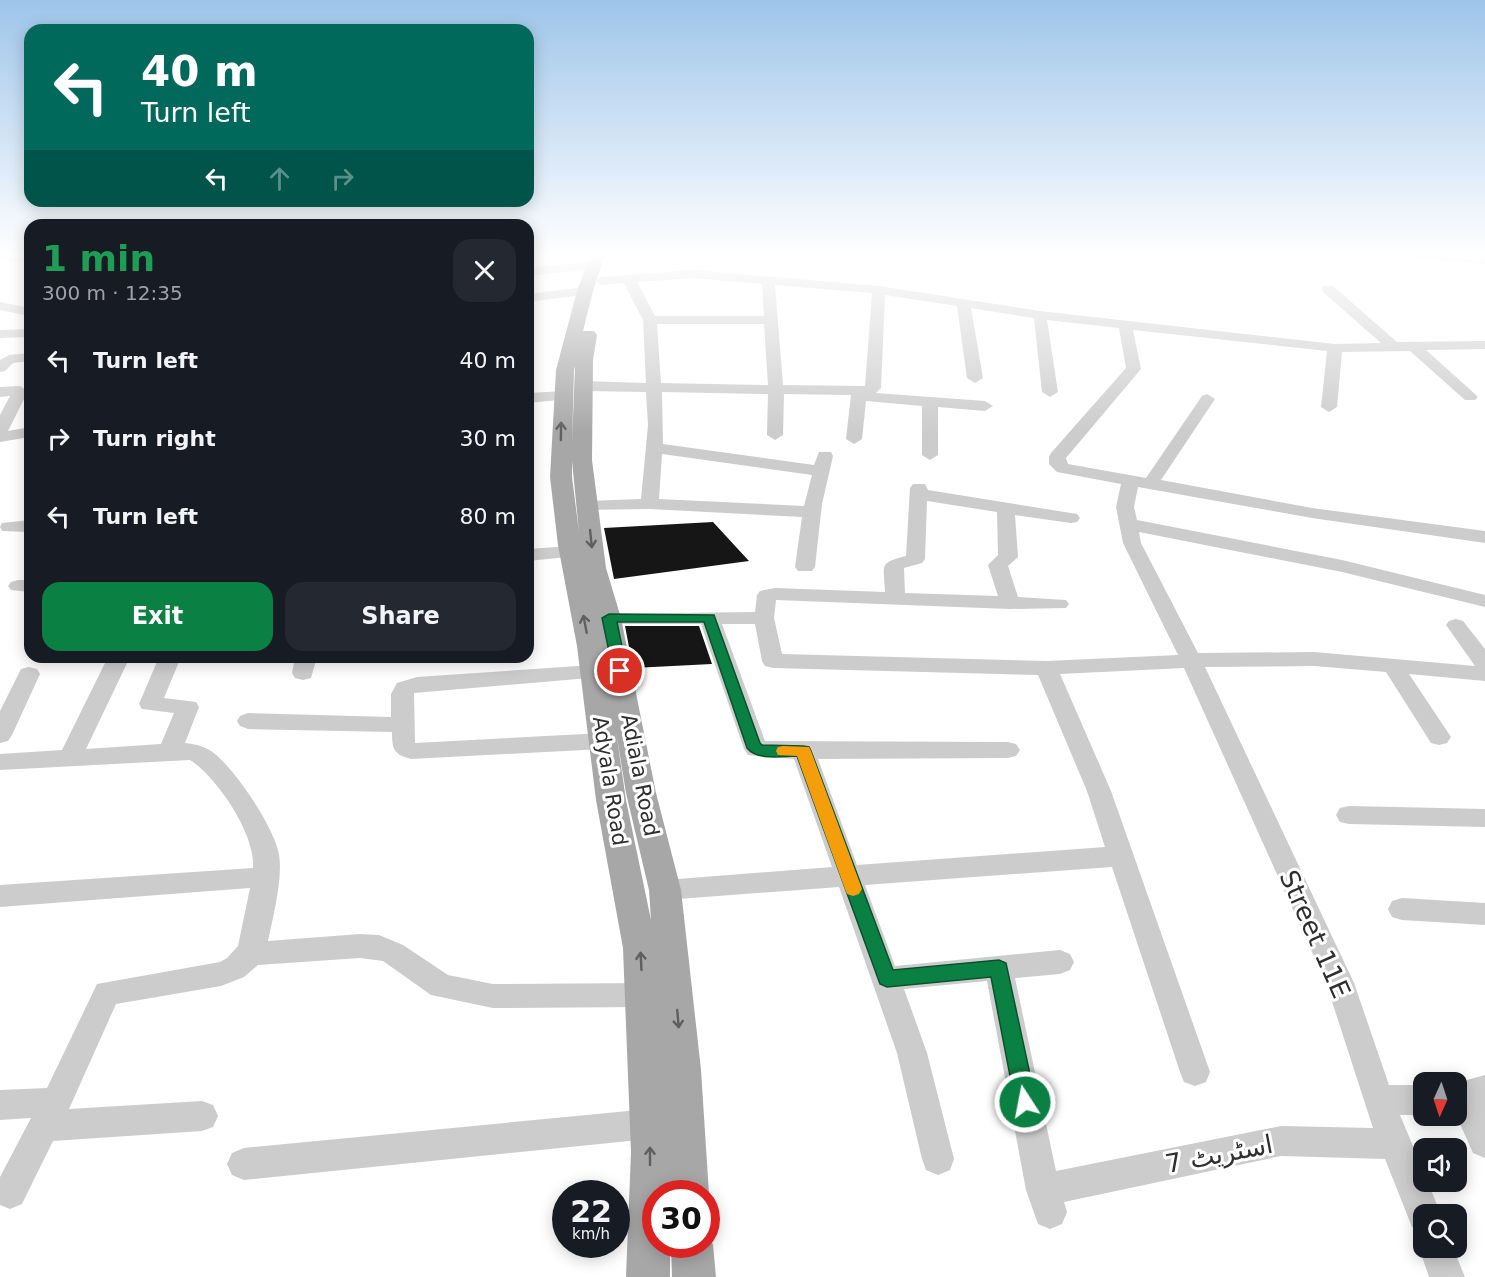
<!DOCTYPE html>
<meta charset="utf-8">
<style>
body{margin:0;font-family:"DejaVu Sans",Vazirmatn,sans-serif;background:#242831;color:#f1f3f6;height:100vh;display:flex;flex-direction:column;font-size:22px;white-space:nowrap}
*{box-sizing:border-box;margin:0}
p{font-size:20px;color:#9ea1a6}
.icon{flex:none;width:33px;height:33px;fill:none;stroke:currentColor;stroke-width:2;stroke-linecap:round;stroke-linejoin:round}
.map{position:relative;flex:1;overflow:hidden}
.panel{position:absolute;left:24px;top:219px;width:510px;height:444px;display:flex;flex-direction:column;background:#171b24;border-radius:18px;box-shadow:0 3px 15px #0003}
.panel>*{flex:none}
.guide{position:absolute;left:24px;top:24px;width:510px;height:183px;border-radius:18px;box-shadow:0 3px 15px #0003;background:#00695c;color:#fff;overflow:hidden}
.needle{width:39px;rotate:183deg}
.controls{position:absolute;left:1413px;top:1072px;display:grid;gap:12px}
.controls a{display:grid;place-items:center;width:54px;height:54px;border-radius:12px;background:#171b24;box-shadow:0 3px 15px #0003;font-size:30px}
.speed{position:absolute;left:552px;top:1180px;display:flex;gap:12px;font-size:30px;font-weight:700;text-align:center}
.speed>*{display:grid;place-content:center;width:78px;height:78px;border-radius:50%;background:#171b24;box-shadow:0 3px 15px #0003;line-height:1}
.speed small{font-size:15px;font-weight:400}
.speed .limit{border:9px solid #d22;background:#fff;color:#111}
.pin{position:absolute;display:grid;place-items:center;width:51px;height:51px;color:#fff;margin:-26px;border:3px solid #fff;border-radius:50%;box-shadow:0 2px 6px #0007}
.me{position:absolute;width:66px;margin:-33px;rotate:349deg;stroke-linejoin:round;filter:drop-shadow(0 0 4px #0008)}
.turn{display:flex;align-items:center;gap:21px;height:126px;padding:0 18px;font-size:27px}
.turn .icon{width:78px;height:78px;stroke-width:2.5}
.turn b{display:block;font-size:42px;line-height:51px}
.lanes{display:flex;align-items:center;height:57px;padding:0 18px;background:#0003;justify-content:center;gap:30px;direction:ltr}
.lanes .off{opacity:.35}
.round{display:grid;place-items:center;flex:none;width:63px;height:63px;border-radius:18px;background:#242831}
.head{display:flex;align-items:center;justify-content:space-between;height:102px;padding:0 18px}
h1{font-size:36px;font-weight:700;line-height:45px;color:#1e9e55}
.button{display:flex;gap:12px;margin-top:auto;padding:12px 18px}
.button a{flex:1;height:69px;border-radius:18px;background:#0b8043;color:#fff;font-size:24px;font-weight:700;line-height:69px;text-align:center}
.button a+a{background:#242831;color:#f1f3f6}
ul{padding:0;list-style:none}
li{display:flex;align-items:center;gap:18px;height:78px;padding:0 18px}
li div{flex:1}
li b{display:block;font-size:22px}
li em{font-style:normal}
.map>svg:first-child{display:block}
.building{fill:#161616}
.lines{fill:none;stroke-linecap:round;stroke-linejoin:round}
.minor{fill:#ccc;fill-rule:evenodd}
.major{fill:#a7a7a7;fill-rule:evenodd}
.oneway{stroke:#5f5f5f}
.route{fill:#0b8043;stroke:#07532c;stroke-width:1.5}
.slow{fill:#f59e0b}
.labels{text-anchor:middle;stroke-width:6;stroke-linejoin:round;paint-order:stroke}
.street-label{font-size:21px;fill:#2f2f2f;stroke:#fff}
.near-street-label{font-size:26px;fill:#2f2f2f;stroke:#fff}
</style>
<div class="map">
<svg width="1485" height="1277" viewBox="0 0 1485 1277">
<rect width="100%" height="100%" fill="#fff"/>
<!-- building -->
<path class="building" d="M713,522l36,39 -135,18 -10,-51z
M625,626h74l13,38 -79,4z"/>
<g class="lines">
<!-- minor -->
<path class="minor" d="M0,254l30,2v8l-30,-5z
M1399,254l86,2v8l-80,-6z
M594,261l4,1 2,3 -2,3 -70,8v-8z
M692,270l187,16 161,25 295,33 46,-1 -58,-51 -1,-3 1,-3h10l64,56 88,-1v8l-59,1 49,44 3,3 -3,3h-10l-55,-49 -68,1 -5,55 -8,5 -8,-5 6,-56 -194,-21 8,39 -75,89 2,6 78,14 56,-82 5,-2 8,5 -54,81 151,28 173,23v12l-173,-25 -174,-31 -4,20 3,13 205,40 143,35v12l-143,-35 -203,-40 2,11 57,110 116,-1 161,14 -29,-41 3,-4 7,-2 7,2 22,28v32l-76,-7 42,63 -4,6 -8,2 -8,-2 -45,-71 -72,-6 -109,1 149,316 35,102h35v30h-24l24,57v10h4l13,33h-17v17l-12,-5 -27,-68 -104,-3 -217,46 3,10 -5,12 -12,5 -12,-5 -12,-34 -39,-209 -83,8 23,64 27,106 -4,11 -12,5 -12,-5 -4,-11 -25,-106 -58,-166 -174,13 -9,-3 -4,-7 4,-7 9,-3 167,-13 -38,-108 -46,-4 -4,-6 -43,-125h-92l-7,-2 -3,-4 3,-4 153,-2 2,-17 3,-4 15,-3 110,4c-1,-27 -7,-29 21,-36l4,-68 3,-4h12l3,6 149,24 3,4 -3,4 -6,1 -56,-8 3,42 -10,9 10,31 48,3 3,4 -3,4 -56,1 -234,-9 -2,18 8,36 264,7 132,-6 -55,-112 -7,-36 5,-23 -64,-12 -8,-8v-7l2,-4 75,-85 -7,-40 -72,-8 11,72 -8,5 -8,-5 -8,-74 -63,-10 12,70 -8,5 -8,-5 -10,-72 -72,-11 -4,93 -5,5 109,8 8,5 -8,5 -47,-4v48l-8,5 -8,-5v-49l-56,-5 -4,38 -8,5 -8,-5 5,-44 -67,-1 -1,41 -8,5 -8,-5 1,-41 -106,-2 1,52 151,21 5,-13h12l2,4 -11,48 -7,63 -3,4h-14l-3,-4 7,-50 -152,-8 -69,1 -3,-4 3,-4 6,-1 54,-2 7,-74 -2,-33 -63,-1 -8,-5 8,-5 63,2 -3,-63 -19,-37 -23,2 -6,-4 6,-4zM692,278l70,6 2,32h-109l-18,-34zM775,285l97,8 -7,93 -82,-1zM657,324h107l4,61 -107,-2zM662,454l150,21 -8,31 -145,-7zM927,501l70,11 1,43 -10,10 10,31 -93,-3 -1,-25 18,-5 3,-4zM722,624h33l7,37 3,5 8,2 265,7 49,116 18,56 -248,18 -39,-106 190,-1 8,-2 4,-6 -4,-6 -8,-2 -243,-1zM1184,668l142,315 47,145 -92,-2 -225,45 -41,-193 45,-4 10,-4 4,-8 -4,-8 -10,-4 -165,16 -30,-81 247,-18 68,205 4,10 11,4 11,-4 4,-10 -99,-281 -51,-117z
M585,287l5,1 2,3 -2,3 -62,8v-8z
M0,302l30,6v8l-30,-6z
M30,329v8l-30,1v-8z
M30,353v8l-17,2 -8,8 -5,1v-12l9,-5z
M20,386l8,5 -20,40 22,-4v10l-30,5v-27l10,-19 -10,1v-10z
M564,391l5,2 3,3 -3,3 -41,4v-10z
M30,520v12l-28,-1 -2,-4 2,-4z
M571,546l7,2 3,4 -3,4 -50,5v-12z
M18,580h12v12l-19,-2 -3,-4 3,-4z
M108,657h22l-44,92 75,-5 13,-31 -32,-4 -3,-5 20,-47h22l-17,41 32,4 3,5 -14,36c11,1 22,4 30,11 21,17 60,74 64,101 4,23 -6,62 -11,86l92,-7 19,1 24,10 45,30 45,9 150,-1 10,3 5,9 -5,9 -10,3 -150,1 -62,-13 -48,-34 -23,-3 -102,7 -14,12 -23,9 -105,18 -47,105 133,-8 11,4 5,11 -5,11 -11,4 -149,10 -31,63 -12,5 -10,-4v-28l31,-59 -31,2v-30l47,-2 50,-104 123,-22 7,-4 11,-12 12,-58 -250,19v-22l253,-17c3,-33 -36,-91 -63,-108l-190,10v-16l62,-4z
M295,657h22l-6,21 -8,2 -8,-2 -3,-5z
M593,665l8,2 3,5 -3,5 -187,16 1,50 188,-10 8,2 4,6 -4,6 -8,2 -192,10c-17,-5 -19,-9 -19,-27l-144,-3 -8,-3 -3,-5 3,-5 8,-3 143,4v-23l6,-11 20,-6z
M29,667l8,2 3,5 -28,61 -4,6 -8,2v-32l21,-42z
M1349,806l136,3v18l-136,-3 -9,-2 -4,-7 4,-7z
M1402,898l83,5v22l-83,-5 -10,-3 -4,-8 4,-8z
M1485,1075v83l-12,-5 -17,-38v-32z
M649,1109l11,4 5,11 -5,11 -11,4 -405,41 -12,-5 -5,-11 5,-11 12,-5z
M1424,1236v12h29l12,29h-36l-10,-29z"/>
<!-- major -->
<path class="major" d="M591,254h14l-12,37 -10,40h11l3,4 -4,25 -1,100 14,108 15,50 35,175 25,97 20,180 8,124 -3,7v-7h-50v51h14v32h-44l5,-125 -8,-204 -27,-148 -19,-154 -19,-101 -8,-68 6,-107 21,-79zM575,366l-3,78 2,-74zM572,461l7,71 -7,-55zM616,731l10,62 23,97 2,30 -25,-120z
M707,1230l6,15 3,32h-44l-1,-32h35z"/>
</g>
<!-- one-way arrows -->
<defs><path id="oneway-shaft" d="M-6 0H5M1.5-3L5.5 0L1.5 3" fill="none" stroke-width="1.6" stroke-linecap="round" stroke-linejoin="round" transform="scale(1.5)"/></defs>
<g class="oneway">
<use href="#oneway-shaft" transform="translate(561 431) rotate(-89)"/>
<use href="#oneway-shaft" transform="translate(591 539) rotate(84)"/>
<use href="#oneway-shaft" transform="translate(585 624) rotate(-101)"/>
<use href="#oneway-shaft" transform="translate(641 961) rotate(-93)"/>
<use href="#oneway-shaft" transform="translate(678 1019) rotate(85)"/>
<use href="#oneway-shaft" transform="translate(650 1156) rotate(-90)"/>
</g>
<!-- sky -->
<linearGradient id="sky" x2="0" y2="1"><stop stop-color="#9dc5e9"/><stop offset="0.59" stop-color="#fff"/><stop offset="1" stop-color="#fff" stop-opacity="0"/></linearGradient>
<rect width="1485" height="433" fill="url(#sky)"/>
<!-- route -->
<path class="route" d="M609,614l105,1 46,128 2,2 41,1 6,1 2,4 82,219 106,-10 7,3 30,139 -3,7 -8,3 -7,-3 -3,-7 -24,-125 -104,10 -7,-3 -83,-228c-14,0 -40,5 -50,-8l-43,-126h-87l10,49 -7,5 -7,-5 -11,-53z"/>
<!-- slow -->
<path class="slow" d="M783,746l26,1 2,4 51,138 -3,5 -6,2 -6,-2 -2,-5 -48,-133 -19,-1 -2,-4 2,-4z"/>
<g class="labels">
<!-- street labels -->
<g class="street-label">
<text transform="translate(640 775) rotate(79)" y="7">Adiala Road</text>
<text transform="translate(610 781) rotate(81)" y="7">Adyala Road</text>
</g>
<!-- near-street labels -->
<g class="near-street-label">
<text transform="translate(1315 934) rotate(66)" y="9">Street 11E</text>
<text transform="translate(1219 1154) rotate(-11)" y="9">اسٹریٹ 7</text>
</g>
</g>
</svg>
<div class="controls">
<a><svg class="needle" viewBox="-14 -14 28 28"><path d="M0-13l5 13h-10z" fill="#e53935"/><path d="M0 13l5-13h-10z" fill="#9ea1a6"/></svg></a>
<a><svg class="icon" aria-label="sound" viewBox="0 0 24 24"><path d="M4 9h4l5-4v14l-5-4H4zM17 9q2 3 0 6"/></svg></a>
<a><svg class="icon" aria-label="search" viewBox="0 0 24 24"><circle cx="10" cy="10" r="6"/><path d="M15 15l6 6"/></svg></a>
</div>
<div class="speed"><div>22<small>km/h</small></div><div class="limit">30</div></div>
<div class="pin" style="left:620px;top:671px;background:#d93025"><svg class="icon" aria-label="arrive" viewBox="0 0 24 24"><path d="M6 21V4h12l-3 4 3 4H6"/></svg></div>
<svg class="me" style="left:1025px;top:1102px" viewBox="-20 -20 40 40"><circle r="17" fill="#0b8043" stroke="#fff" stroke-width="3"/><path d="M0-11L8 9 0 5-8 9z" fill="#fff"/></svg>
<div class="guide">
<div class="turn"><svg class="icon" aria-label="left" viewBox="0 0 24 24"><path d="M17 20v-9H6M10 6l-5 5 5 5"/></svg><div><b>40 m</b>Turn left</div></div>
<div class="lanes"><svg class="icon" aria-label="left" viewBox="0 0 24 24"><path d="M17 20v-9H6M10 6l-5 5 5 5"/></svg><svg class="icon off" aria-label="ahead" viewBox="0 0 24 24"><path d="M12 20V5M6 11l6-6 6 6"/></svg><svg class="icon off" aria-label="right" viewBox="0 0 24 24"><path d="M7 20v-9h11M14 6l5 5-5 5"/></svg></div>
</div>
<section class="panel">
<div class="head"><div><h1>1 min</h1><p>300 m · 12:35</p></div><a class="round"><svg class="icon" aria-label="close" viewBox="0 0 24 24"><path d="M6 6l12 12M18 6L6 18"/></svg></a></div>
<ul>
<li><svg class="icon" aria-label="left" viewBox="0 0 24 24"><path d="M17 20v-9H6M10 6l-5 5 5 5"/></svg><div><b>Turn left</b></div><em>40 m</em></li>
<li><svg class="icon" aria-label="right" viewBox="0 0 24 24"><path d="M7 20v-9h11M14 6l5 5-5 5"/></svg><div><b>Turn right</b></div><em>30 m</em></li>
<li><svg class="icon" aria-label="left" viewBox="0 0 24 24"><path d="M17 20v-9H6M10 6l-5 5 5 5"/></svg><div><b>Turn left</b></div><em>80 m</em></li>
</ul>
<div class="button"><a>Exit</a><a>Share</a></div>
</section>
</div>
